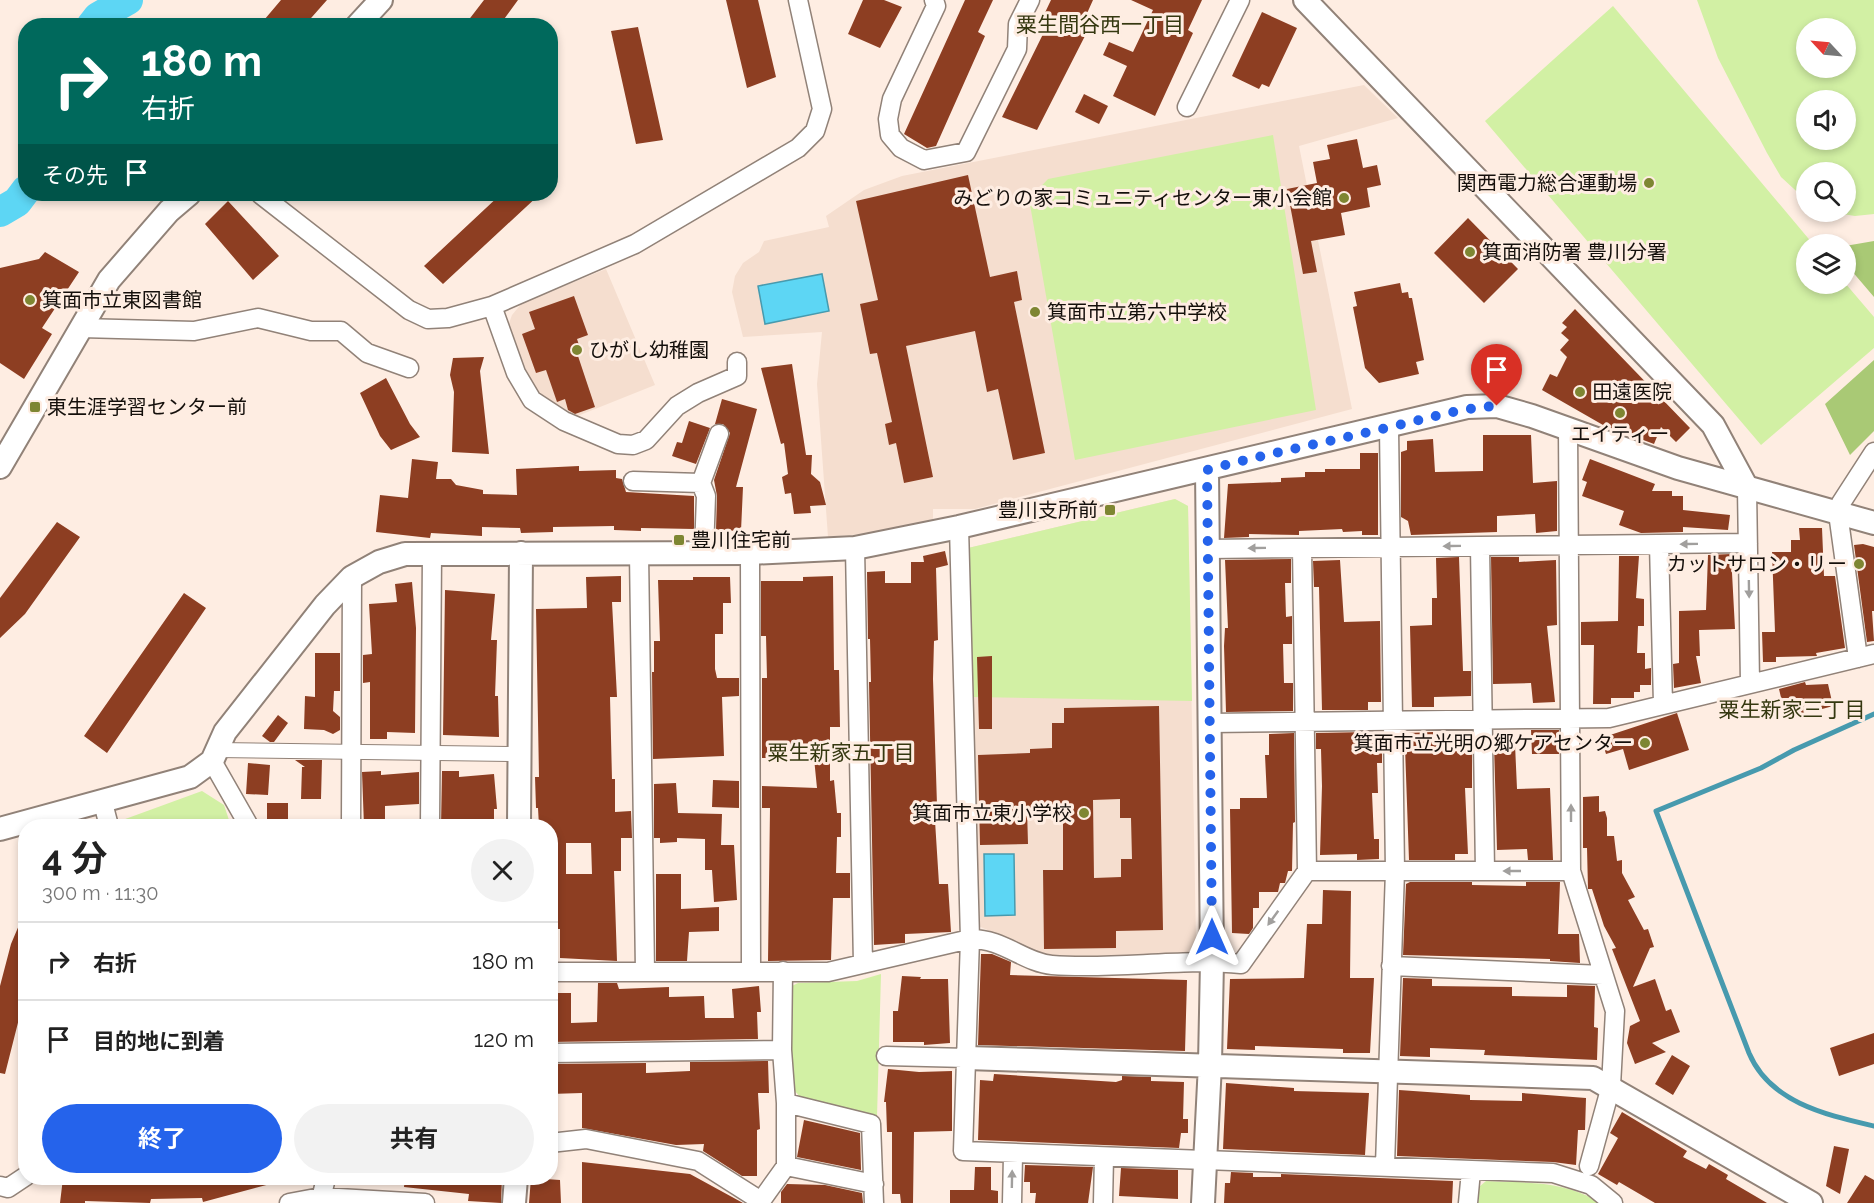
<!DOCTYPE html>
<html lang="ja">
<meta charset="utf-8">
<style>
body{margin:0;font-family:Raleway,"Noto Sans JP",sans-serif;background:#f2f2f2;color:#222;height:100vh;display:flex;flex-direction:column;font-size:22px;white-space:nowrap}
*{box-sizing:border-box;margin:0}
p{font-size:20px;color:#767676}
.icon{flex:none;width:33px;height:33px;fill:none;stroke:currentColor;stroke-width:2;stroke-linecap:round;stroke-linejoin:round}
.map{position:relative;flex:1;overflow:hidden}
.panel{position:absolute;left:18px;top:819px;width:540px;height:366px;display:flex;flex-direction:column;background:#fff;border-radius:24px;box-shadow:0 3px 9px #0003}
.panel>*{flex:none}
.top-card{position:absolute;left:18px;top:18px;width:540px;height:183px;border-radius:24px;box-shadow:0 3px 9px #0003;background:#00695c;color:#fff;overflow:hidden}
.needle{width:39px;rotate:296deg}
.buttons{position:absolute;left:1796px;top:18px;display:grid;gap:12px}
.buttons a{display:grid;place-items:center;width:60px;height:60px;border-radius:50%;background:#fff;box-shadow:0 3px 9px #0003;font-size:30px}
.pin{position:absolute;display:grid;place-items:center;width:51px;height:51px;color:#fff;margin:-62px -26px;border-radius:50% 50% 50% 0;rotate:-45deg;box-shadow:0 0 6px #0007}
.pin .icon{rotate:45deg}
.me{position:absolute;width:66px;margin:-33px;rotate:0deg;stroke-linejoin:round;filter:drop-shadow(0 0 4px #0008)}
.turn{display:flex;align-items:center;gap:21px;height:126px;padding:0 24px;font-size:27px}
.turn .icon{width:78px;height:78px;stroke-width:2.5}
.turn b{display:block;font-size:42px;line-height:51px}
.then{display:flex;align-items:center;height:57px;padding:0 24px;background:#0003;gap:12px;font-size:22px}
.round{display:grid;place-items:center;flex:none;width:63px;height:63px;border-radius:32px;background:#f2f2f2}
.summary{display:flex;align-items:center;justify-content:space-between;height:102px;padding:0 24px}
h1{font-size:36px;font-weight:700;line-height:45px}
.action{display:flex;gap:12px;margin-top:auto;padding:12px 24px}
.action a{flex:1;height:69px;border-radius:36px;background:#2563eb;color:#fff;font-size:24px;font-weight:700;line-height:69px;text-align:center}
.action a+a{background:#f2f2f2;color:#222}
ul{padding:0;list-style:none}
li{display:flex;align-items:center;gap:18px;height:78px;padding:0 24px;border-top:2px solid #e0e0e0}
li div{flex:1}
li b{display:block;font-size:22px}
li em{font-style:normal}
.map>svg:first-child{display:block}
.built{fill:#f5decf}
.green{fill:#d2f0a4;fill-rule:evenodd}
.forest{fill:#a9c975}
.water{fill:#5dd6f4;stroke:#479aae;stroke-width:1.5}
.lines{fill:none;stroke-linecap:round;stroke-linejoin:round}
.stream{stroke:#479aae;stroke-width:5}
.river{stroke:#5dd6f4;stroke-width:30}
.building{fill:#8d3e22;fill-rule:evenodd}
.pedestrian-casing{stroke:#918278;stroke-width:16}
.minor-casing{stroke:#918278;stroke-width:21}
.tertiary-casing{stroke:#918278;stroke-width:26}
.pedestrian{stroke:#fff;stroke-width:14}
.minor{stroke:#fff;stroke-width:18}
.tertiary{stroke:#fff;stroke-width:22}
.oneway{fill:#a19f9d}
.route{stroke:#2563eb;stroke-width:10;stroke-dasharray:0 18}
.poi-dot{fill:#7e8632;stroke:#feede2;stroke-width:2}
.labels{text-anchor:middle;stroke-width:6;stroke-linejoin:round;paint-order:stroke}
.poi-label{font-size:20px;fill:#140f0b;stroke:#feede2;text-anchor:start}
.neighbourhood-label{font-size:21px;fill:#353810;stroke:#feede2}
</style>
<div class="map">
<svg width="1874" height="1203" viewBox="0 0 1874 1203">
<rect width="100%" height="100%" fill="#feede2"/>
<!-- built -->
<path class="built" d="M1364,85l34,33 -99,28 53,263 -377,100h-42v13l-46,10 -59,5 -11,-153 5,-52 -79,5 -11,-45 3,-16 8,-13 16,-11 5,-11 65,-14 -3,-11 38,-26 38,-14z
M606,269l49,116 -85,34 -34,-24 -15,-24 -14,-42 5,-14 10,-12z
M1175,499l13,7 8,436 -11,14 -135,1 -74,-32 -8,-377z"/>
<!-- green -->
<path class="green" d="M1697,0h177v214l-19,2 -25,-4h15v-40h-39v28l-25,-23 -14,-24 -49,-95zM1806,28h39v40h-39zM1806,100h39v40h-39z
M1613,6l200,238h-7v40l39,-1 29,34v31l-113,97 -276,-324z
M1273,135l43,275 -241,50 -46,-261 19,-20z
M1175,499l13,7 4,195 -221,-4 -3,-149z
M202,791l22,14 7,21h-113l-1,-4z
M881,974l-4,143 -74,-17 -10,-11 -3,-102 8,-4 59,-2z
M1486,1181c40,2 79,-1 114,22h-122l1,-16z"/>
<!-- forest -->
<path class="forest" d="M1874,241v56l-29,-34v-17z
M1874,360v71l-24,24 -25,-51z"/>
<!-- water -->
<path class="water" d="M822,274l7,37 -64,13 -7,-38z
M984,854h30l1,61 -30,1z"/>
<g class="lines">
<!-- stream -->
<path class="stream" d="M1874,714l-80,36 -33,18 -105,43 93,242c21,50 78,62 125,73"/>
<!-- river -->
<path class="river" d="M91,26l7,-9 30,-17
M0,212l17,-10 9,-12"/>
</g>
<!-- building -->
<path class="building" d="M281,0h46l-23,26h-45z
M484,0h34l-19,26h-35z
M726,0h32l18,77 -29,11z
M863,0h21l18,7 -22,41 -32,-14z
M965,0h28l-15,32 7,4 -49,110 -9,2 -23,-14z
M1051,0h42l-13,29 7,3 -50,98 -35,-13 46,-93 -7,-3z
M1131,0h71l-14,30 5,3 -38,83 -42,-20 14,-30 -24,-11 6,-13 24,10 20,-42z
M1262,12l35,16 -28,59 -7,-3 -3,5 -27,-13z
M638,27l25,113 -27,4 -25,-113z
M1084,94l24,12 -9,18 -24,-12z
M1357,139l6,29 14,-3 4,20 -14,3 3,19 -29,6 4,22 -34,6 6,31 -14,2 -16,-85 30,-6 -4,-21 17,-3 -3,-14z
M968,175l22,102 27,-6 5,29 -8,2 31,151 -32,7 -15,-71 -11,3 -12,-61 -69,15 27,131 -29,6 -8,-40 -7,2 -4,-21 7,-2 -15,-69 -7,1 -10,-50 18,-4 -22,-99z
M501,194h39l-97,90 -19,-18z
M228,201l51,55 -26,24 -48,-56z
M1468,218l50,51 -34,34 -50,-50z
M45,252l34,20 -37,56 10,6 -28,45 -24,-16v-95l39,-9z
M1400,283l2,10 6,-1 1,6h3l12,62 -8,2 3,12 -40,9 -14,-15 -12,-61 4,-1 -3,-14z
M574,296l14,39 -11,4 5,15 -4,2 17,51 -20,7 -7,-4 -3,-11 -8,3 -11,-32 -10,3 -14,-39 13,-5 -6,-17z
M1575,309l115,119 -14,14 -15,-15 -7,17 -51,-19 -61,-35 8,-16 7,3 10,-20 -7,-7 9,-10 -8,-7 6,-6 -5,-4z
M484,357l-4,14 9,83 -37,-2 2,-60 -4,-17 3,-17z
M792,364l14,91h6l-1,19 9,8 6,23 -16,1 1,7 -17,1 -3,-21 -6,1 -3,-17 6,-3 -4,-31 -3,1 -20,-76z
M386,378l24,46 10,13 -29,13 -11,-14 -20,-43z
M722,399l35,10 -21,78h7l-2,44 -25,-1 1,-34 -3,-16 16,-47 -7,-9h-8z
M689,421l21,7 -14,36 -24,-8 5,-14 5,1z
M1483,435h48l2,48 24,-2v50l-21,2 -1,-19 -38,2v16l-86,3 -3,-14 -7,-4v-65l6,-2v-9l26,-2 2,33 48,-1z
M1360,453h18v82h-16v-4l-19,1 -1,-3 -43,2v4l-50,-1v3l-25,1 4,-54 53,-2v-4l24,-1v-5h20v-3h35z
M412,459l26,3 -2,17h15l5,6 27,5v4l34,1 -1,-26 63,-3v5l37,-1v8l6,1 4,13 68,4v33l-53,-1v3l-27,-1v-4l-61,1v5l-32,1 -1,-5 -38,-1v9l-51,-3 -1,5 -54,-6 4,-37 28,3z
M1590,459l65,25 -3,7h20v5h11v14l47,5 -2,15 -45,-3v5l-42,1 -22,-8 5,-14 -42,-15 5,-14 -5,-2z
M57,522l23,15 -55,77 -25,24v-40z
M1799,528h23l2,48h11l10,72 -29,5 1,3 -41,1v5h-13l-1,-30h13l-3,-80h19v-12h9z
M1863,544l11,3v64h-2l2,30 -7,1 -13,-97z
M945,551l3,14 -12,3 2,72 -4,1 -1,38 4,126h-3l5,79h9l3,48 -46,2v9l-31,2 -5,-263h2l-1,-43h-2l-1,-67 18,-1v12h26v-21h13l-1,-6z
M1731,554l4,75 -36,1 1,26h-4l5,27 -27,5 -1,-24 6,-1v-52l27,-1 2,-55z
M1619,556h20l-3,42 8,1v27h-6l-1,27h8v16l6,-1v17h-11v7h-6v6h-23v6h-18l1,-59h-13v-23l37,-1z
M1459,557l4,114h8v25l-37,1v10h-22l-2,-81 22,-1v-27h5l-1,-40z
M1491,557h28v5l37,-2 1,65 -10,1 8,76 -22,1 -2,-20 -38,1z
M1291,559v24h-6l1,34 6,-1v28h-9l1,39h9v28l-67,1 -2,-66 1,-18h3l-3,-68z
M1340,560l4,62 36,-1 1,81h-13v8h-46l-3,-123h-5l-1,-26z
M621,576v26h-9l5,95h-7l2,82h3v33l16,-1 1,27h-11v33h-7l3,90 -57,-3v-29h-10v-103h-11l-1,-18h-2l-1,-31h4l-3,-168 51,-1 -1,-31zM566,843h25l1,31h-26z
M833,576l1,94h5l1,57h-10v54l4,-1 3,33h4v24h-4l-1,36h14v25h-17l-2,62 -63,1 2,-153h-8v-22l55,2 -3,-30h-52v-80h5l-1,-42h-5v-55h42v-4z
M693,577h37l1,26h-8v31h-8v35l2,9h22v18l-17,1 2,59 -71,3 -1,-87h2v-31h6l-2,-61h35z
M412,582l4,46 -1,105 -28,-1v7h-17v-57l-7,1v-28l9,-1 -3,-50 28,-2 -2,-18z
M445,590l50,4 -4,46h6l-2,56h3l1,41 -56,-2z
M184,593l22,15 -99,145 -23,-17z
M315,653h25v38h-6l-1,20 7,6v13l-7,4 -9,-4 -20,-1 1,-33 10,1z
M992,656v73h-13l-2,-72z
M1805,682l1,3 22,-1 5,22 -47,13 -7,-30z
M1159,706l4,224 -47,1v17l-72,1 -1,-79h20v-62l-36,1 1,35 -48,1 -2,-90 52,-2v-4l22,-1v-25h12v-15zM1120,799v19h11l1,41h-11v18l-27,1 -1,-78z
M1677,713l12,37 -60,20 -6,-21 -17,5 -5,-16z
M278,715l10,8 -14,19h-4l-8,-6z
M1531,730h28v24h-27z
M1368,732l1,2h12l1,15v14h-5l1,30h-6l2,46h5v20l-22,1v-6l-37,1 2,-69 -1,-37h-5v-16z
M1433,732v3l39,-1v54h-7l3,66h-13v6h-46l-4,-113h3v-14z
M1294,733l1,89 -2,1 -1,48h-4l-3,12h-5l-2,9h-19v16h-6v20l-4,6 -17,-1 -2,-124h10v-11h27l-2,-43h4v-21z
M1515,744l2,45 33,-1 3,72h-25l-1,-11 -30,1 -3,-105z
M295,760h27l-1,39h-20l1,-32h3z
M248,763l22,2 -2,30 -22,-1z
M381,771v4l38,-3v32l-34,2v20h-21l-2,-54z
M442,771h17v6l35,-3 3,35h-3v17h-53z
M713,780l26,1v27l-27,-1z
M676,783l2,30 44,1 -1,31h13l3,55 -23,2 -2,-32h-7v-31l-28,-1v4l-17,1v-5h-6v-54z
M1599,796v16l6,-1 2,7v18h7l3,25 5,-1v13l13,24 -7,3 16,30 4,-1 6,18 -4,1 -17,39 22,-8 11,32 5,-2 9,23 -28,11 14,9 -31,12 -8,-21 3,-17 10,-5 -28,-72 4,-1 -12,-22 -12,-37h-4l-1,-41h-4v-51z
M267,803h21v23h-21z
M656,874h25v35l38,-2v24l-30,1 -2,29h-31z
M1410,882h62v3l54,1v-4h34l-2,52h21l1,29 -30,-2v-2l-147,-4 3,-71z
M1323,890l28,1 -1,87h24l-4,75h-27v-4l-88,-3v4l-28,-1 3,-70 74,-1 3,-54h15z
M25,911l1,80 -21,83 -5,-1v-87l11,-42z
M981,954h11l19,8 -1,13 177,5 -2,71 -207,-6z
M902,976l19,1 -1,2h28l2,64 -26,2v-3h-31v-31h5z
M1403,978l29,1v7l80,1v9l55,1v-12l28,1 -1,41 4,1 -1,32 -113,-5 1,-5 -55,-2v9l-30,-1z
M598,983h19l2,6 50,-2v10l35,-1 1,22h29l-2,-29 27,-3 2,26h-4l1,27 -208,3v-49h21v30l26,-1z
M1874,1033v31l-35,12 -9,-28z
M1672,1055l18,11 -17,29 -18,-11z
M768,1061l1,32h-11l2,36 -3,1v46h-15l-39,-25 1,-7 -28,1 -94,-17v-35l-32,1v-30l96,-1v10l44,-2v-9z
M888,1069l31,3 33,-1v60l-38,1 -1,71h-12l-1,-9h-8v-62h-5l-1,-30h-2z
M994,1074l122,8 6,-2v-4l29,1v4l33,1 -1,37h5v14h-7l-2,15 -201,-8 2,-60 13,1z
M1226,1083l68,5v3l75,2 -4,62 -142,-6z
M1399,1090l71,5v5l52,1v-8l64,5 -1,32h-7l-2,35 -23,-3 -156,-6z
M1622,1112l65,39 -4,6 23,12 3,-5 19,11 -2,4 41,24h-112l-36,-21 -2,3 -19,-11 20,-36 -8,-5z
M804,1120l56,13 1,37 -64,-13z
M1834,1146l15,3 -9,45 -14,-8z
M582,1162l108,12 53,29h-161z
M1025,1165l68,2 -5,36h-53l1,-10h-6v-11h-6z
M975,1167h16v23l7,1v12h-48v-13h24z
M1121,1168l57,2v29l-59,-3z
M1231,1172l22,1v4h28v-3l172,7 -1,22h-228l1,-20h5z
M1865,1175l9,5v23h-27z
M63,1178h211v5l-71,19 -1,-4 -51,1 -1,4 -65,-2v2h-25z
M405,1178h97l-1,25 -33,-2 1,-7 -65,-7z
M531,1178l29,2 1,23h-32z
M787,1184l38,1 37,8 1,10h-82v-11z"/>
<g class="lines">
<defs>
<path id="pedestrian" d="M217,750l302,4"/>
<path id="minor" d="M934,0l2,6 -44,93 -4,20 2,16 11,13 23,12 42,-8 51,-103 1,-25 12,-24
M1187,107l53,-107
M260,194l149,116 19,9 20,-1 44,-12 143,-62 163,-96 17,-17 7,-22 -24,-109
M492,306l24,67 16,27 32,21 54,23 15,1 13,-5 31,-34 21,-13 39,-17v-14
M81,328l113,3 64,-13 53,13h30l26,22 42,15
M1568,429l3,442 44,140 -4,75 -22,80
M633,481l68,2
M1747,488l3,195
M959,527l11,412 -7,212 590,22 38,12 22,18
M1659,544l4,160
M1480,546l5,325
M855,548l8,416
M1207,549l541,-6
M704,551l2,-55 -5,-13 18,-49
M639,553l6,418
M750,553l1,418
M1858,658l-20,-145 3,-10 33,-51
M1210,723l399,-5 265,-64
M212,761l37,65
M103,803l6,23
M351,826l1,-249
M430,826l2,-273
M1307,871h264
M1391,966l212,9
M550,972h278l142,-33c32,-1 55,24 82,26 63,5 126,-7 189,-1l66,-93 -5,-323
M550,1053l232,-3
M886,1056l81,2
M786,1103l85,21 3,79
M550,1143l36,-4 112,22 63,40 25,-35v-63l-4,-53 1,-79
M1385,1165l10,-294 -6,-443
M786,1166l88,18
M0,1186l8,2 18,-12
M289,1203l32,-6 104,6
M320,1203l6,-25
M1012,1203l1,-48
M1103,1203l1,-46
M1468,1203l3,-32"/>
<path id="tertiary" d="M1305,0l408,425 34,63
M357,26l24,-26
M0,467l109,-187 60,-69 20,-17
M519,826l2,-273
M0,829l190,-52 22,-16 13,-29 100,-127 27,-28 27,-15 26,-8 345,-1 105,-5 104,-21 508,-120 30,-1 35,10 146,52 196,55
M967,1058l626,20 218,125
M514,1203l2,-25
M1203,1203l7,-139 2,-103 -5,-491"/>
</defs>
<!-- pedestrian casing -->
<use href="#pedestrian" class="pedestrian-casing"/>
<!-- minor casing -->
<use href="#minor" class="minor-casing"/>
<!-- tertiary casing -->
<use href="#tertiary" class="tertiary-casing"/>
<!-- pedestrian -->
<use href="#pedestrian" class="pedestrian"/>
<!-- minor -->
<use href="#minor" class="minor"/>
<!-- tertiary -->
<use href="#tertiary" class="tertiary"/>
</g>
<!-- one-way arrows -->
<defs><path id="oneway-solid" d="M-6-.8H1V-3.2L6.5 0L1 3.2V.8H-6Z" transform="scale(1.5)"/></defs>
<g class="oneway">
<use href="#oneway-solid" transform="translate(1689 544) rotate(179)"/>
<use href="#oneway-solid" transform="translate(1452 546) rotate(179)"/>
<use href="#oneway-solid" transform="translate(1257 548) rotate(179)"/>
<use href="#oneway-solid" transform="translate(1749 589) rotate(89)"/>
<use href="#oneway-solid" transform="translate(1571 813) rotate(-90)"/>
<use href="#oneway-solid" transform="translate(1512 871) rotate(-180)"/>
<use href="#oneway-solid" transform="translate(1273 918) rotate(126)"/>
<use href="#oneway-solid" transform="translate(1012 1179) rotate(-89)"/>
</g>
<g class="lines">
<!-- route -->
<path class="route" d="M1212,937l-5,-467c61,-17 122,-28 183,-43 36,-8 70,-19 107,-21"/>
</g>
<!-- markers -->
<g class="poi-dot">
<circle cx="1649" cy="183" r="6"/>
<circle cx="1344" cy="198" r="6"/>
<circle cx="1470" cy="252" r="6"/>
<circle cx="30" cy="300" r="6"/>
<circle cx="1035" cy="312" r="6"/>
<circle cx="577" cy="350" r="6"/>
<circle cx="1580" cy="392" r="6"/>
<rect x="29" y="401" width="12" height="12" rx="3"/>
<circle cx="1620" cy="413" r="6"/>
<rect x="1104" y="504" width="12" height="12" rx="3"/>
<rect x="673" y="534" width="12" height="12" rx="3"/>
<circle cx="1859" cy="564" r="6"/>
<circle cx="1645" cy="743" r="6"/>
<circle cx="1084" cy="813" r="6"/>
</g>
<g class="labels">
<!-- poi labels -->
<g class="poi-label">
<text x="1637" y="190" text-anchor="end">関西電力総合運動場</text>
<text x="1332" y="205" text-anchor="end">みどりの家コミュニティセンター東小会館</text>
<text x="1482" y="259">箕面消防署 豊川分署</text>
<text x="42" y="307">箕面市立東図書館</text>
<text x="1047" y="319">箕面市立第六中学校</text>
<text x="589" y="357">ひがし幼稚園</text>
<text x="1592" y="399">田遠医院</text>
<text x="47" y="414">東生涯学習センター前</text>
<text x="1620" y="441" text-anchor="middle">エイティー</text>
<text x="1098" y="517" text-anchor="end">豊川支所前</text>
<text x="691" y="547">豊川住宅前</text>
<text x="1847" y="571" text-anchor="end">カットサロン・リー</text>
<text x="1633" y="750" text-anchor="end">箕面市立光明の郷ケアセンター</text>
<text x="1072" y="820" text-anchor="end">箕面市立東小学校</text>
</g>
<!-- neighbourhood labels -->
<g class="neighbourhood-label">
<text x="1100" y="32">粟生間谷西一丁目</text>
<text x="1792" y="717">粟生新家三丁目</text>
<text x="841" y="760">粟生新家五丁目</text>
</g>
</g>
</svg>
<div class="buttons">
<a><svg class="needle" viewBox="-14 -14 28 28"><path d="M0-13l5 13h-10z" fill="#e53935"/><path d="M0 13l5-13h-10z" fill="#767676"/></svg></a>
<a><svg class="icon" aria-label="sound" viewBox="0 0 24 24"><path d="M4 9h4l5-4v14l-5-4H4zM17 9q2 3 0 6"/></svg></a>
<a><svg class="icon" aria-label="search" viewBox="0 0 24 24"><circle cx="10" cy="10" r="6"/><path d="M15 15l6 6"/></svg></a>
<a><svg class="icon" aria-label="layers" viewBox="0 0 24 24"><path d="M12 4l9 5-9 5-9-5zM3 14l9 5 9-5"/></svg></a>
</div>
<div class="pin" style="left:1497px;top:406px;background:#d93025"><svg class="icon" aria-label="arrive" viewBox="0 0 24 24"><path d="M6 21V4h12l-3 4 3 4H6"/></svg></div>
<svg class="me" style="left:1212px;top:937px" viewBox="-20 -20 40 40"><path d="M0-17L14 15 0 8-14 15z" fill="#2563eb" stroke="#fff" stroke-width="4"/></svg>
<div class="top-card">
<div class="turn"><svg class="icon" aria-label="right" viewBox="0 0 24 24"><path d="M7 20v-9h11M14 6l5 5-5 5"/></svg><div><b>180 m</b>右折</div></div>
<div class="then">その先<svg class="icon" aria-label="arrive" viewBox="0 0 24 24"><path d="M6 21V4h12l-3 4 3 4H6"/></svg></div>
</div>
<section class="panel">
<div class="summary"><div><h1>4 分</h1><p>300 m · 11:30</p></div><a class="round"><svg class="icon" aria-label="close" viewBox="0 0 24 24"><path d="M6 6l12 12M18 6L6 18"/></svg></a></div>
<ul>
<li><svg class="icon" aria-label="right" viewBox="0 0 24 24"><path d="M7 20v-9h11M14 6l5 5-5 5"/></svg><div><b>右折</b></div><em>180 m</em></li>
<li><svg class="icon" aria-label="arrive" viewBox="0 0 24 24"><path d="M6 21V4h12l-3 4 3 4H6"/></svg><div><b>目的地に到着</b></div><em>120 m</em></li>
</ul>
<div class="action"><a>終了</a><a>共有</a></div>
</section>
</div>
